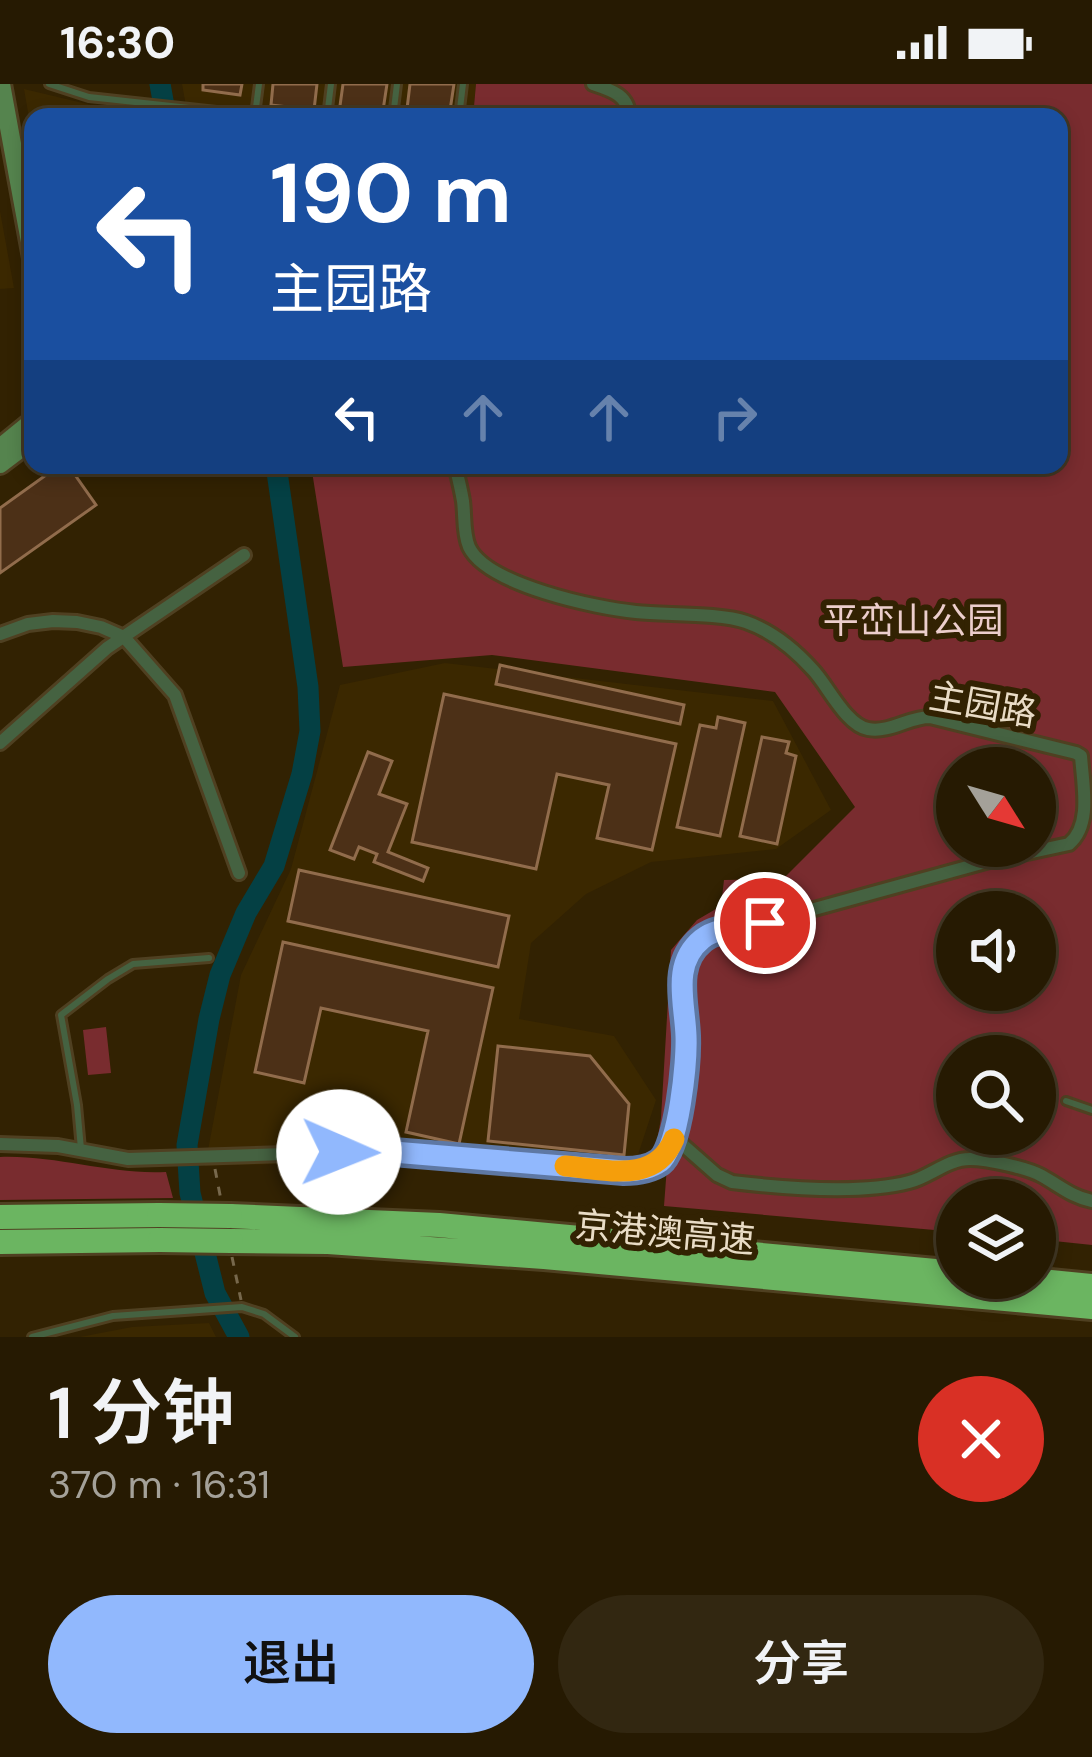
<!DOCTYPE html>
<html lang="zh">
<meta charset="utf-8">
<style>
body{margin:0;font-family:"DM Sans","Noto Sans SC",sans-serif;background:#322711;color:#f1f3f6;height:100vh;display:flex;flex-direction:column;font-size:45px;white-space:nowrap}
*{box-sizing:border-box;margin:0}
p{font-size:39px;color:#a4a199}
.icon{flex:none;width:66px;height:66px;fill:none;stroke:currentColor;stroke-width:2;stroke-linecap:round;stroke-linejoin:round}
.map{position:relative;height:1253px;overflow:hidden}
.drawer{display:flex;flex-direction:column;background:#261a02;flex:1}
.drawer>*{flex:none}
.top-card{position:absolute;left:24px;top:24px;width:1044px;height:366px;border-radius:24px;box-shadow:0 6px 18px #0003,0 0 0 3px #423824;background:#1a4fa0;color:#fff;overflow:hidden}
.needle{width:78px;rotate:127deg}
.fabs{position:absolute;left:936px;top:663px;display:grid;gap:24px}
.fabs a{display:grid;place-items:center;width:120px;height:120px;border-radius:50%;background:#261a02;box-shadow:0 6px 18px #0003,0 0 0 3px #423824;font-size:60px}
.pin{position:absolute;display:grid;place-items:center;width:102px;height:102px;color:#fff;margin:-51px;border:6px solid #fff;border-radius:50%;box-shadow:0 3px 12px #0007}
.me{position:absolute;width:132px;margin:-66px;rotate:91deg;stroke-linejoin:round;filter:drop-shadow(0 0 9px #0008)}
.turn{display:flex;align-items:center;gap:42px;height:252px;padding:0 48px;font-size:54px}
.turn .icon{width:156px;height:156px;stroke-width:2.5}
.turn b{display:block;font-size:84px;line-height:102px}
.lanes{display:flex;align-items:center;height:114px;padding:0 48px;background:#0003;justify-content:center;gap:60px;direction:ltr}
.lanes .off{opacity:.35}
.round{display:grid;place-items:center;flex:none;width:126px;height:126px;border-radius:63px;background:#322711}
.head{display:flex;align-items:center;justify-content:space-between;height:204px;padding:0 48px}
h1{font-size:72px;font-weight:600;line-height:90px}
.primary-button{display:flex;gap:24px;margin-top:auto;padding:24px 48px}
.primary-button a{flex:1;height:138px;border-radius:72px;background:#91b8fd;color:#111;font-size:48px;font-weight:600;line-height:138px;text-align:center}
.primary-button a+a{background:#322711;color:#f1f3f6}
.status{display:flex;justify-content:space-between;align-items:center;height:84px;padding:0 60px;background:#261a02;direction:ltr}
.status svg{height:33px;fill:currentColor}
.map>svg:first-child{display:block}
.built{fill:#3b2800}
.green{fill:#792c2f;fill-rule:evenodd}
.lines{fill:none;stroke-linecap:round;stroke-linejoin:round}
.river{stroke:#044044;stroke-width:21}
.building{fill:#4c3017;stroke:#916c4c;stroke-width:3}
.service-casing{stroke:#4f4021;stroke-width:12}
.minor-casing{stroke:#4f4021;stroke-width:18}
.secondary-casing{stroke:#4f4021;stroke-width:24}
.motorway-casing{stroke:#4f4021;stroke-width:30}
.path{stroke:#77684c;stroke-width:3;stroke-dasharray:9 9;stroke-linecap:butt}
.service{stroke:#456241;stroke-width:6}
.minor{stroke:#456241;stroke-width:12}
.secondary{stroke:#55844e;stroke-width:18}
.motorway{stroke:#6bb561;stroke-width:24}
.motorway-bridge-casing{stroke:#4f4021;stroke-width:30;stroke-linecap:butt}
.motorway-bridge{stroke:#6bb561;stroke-width:24}
.route-casing{stroke:#5e78a4;stroke-width:30}
.route{stroke:#91b8fd;stroke-width:21}
.slow{stroke:#f59e0b;stroke-width:21}
.labels{text-anchor:middle;stroke-width:12;stroke-linejoin:round;paint-order:stroke}
.park-label{font-size:36px;fill:#eccecc;stroke:#322202}
.street-label{font-size:36px;fill:#e9dcc6;stroke:#322202}
</style>
<div class="status"><b>16:30</b><svg viewBox="0 0 49 12"><path d="M0 12V9h3v3zM5 12V6h3v6zM10 12V3h3v9zM15 12V0h3v12zM26 1h20v11H26zM47 4h2v5h-2z"/></svg></div>
<div class="map">
<svg width="1092" height="1253" viewBox="0 0 1092 1253">
<rect width="100%" height="100%" fill="#322202"/>
<!-- built -->
<path class="built" d="M182,0h294l-3,33h-285z
M24,5l105,25v3h-96v24z
M0,127l14,77 -14,1z
M445,579l328,38 58,109 -55,39 -125,13 -65,32 -55,49 -12,76 95,17 42,64 -25,76 -247,-15 -179,5 36,-191 50,-106 49,-184z
M209,1239l7,14h-136l52,-10z"/>
<!-- green -->
<path class="green" d="M476,0h616v1161l-57,-6v-39h-78v32l-293,-26 3,-40 -10,-24 4,-24 10,-168 26,-30 24,-14 3,-26 59,-1 72,-72 -80,-115 -283,-37 -149,12 -32,-202h748v-348h-586zM957,684h78v78h-78zM957,828h78v78h-78zM957,972h78v78h-78z
M106,943l5,46 -23,2 -5,-45z
M0,1073c57,-2 110,18 166,15l7,26 -173,2z"/>
<g class="lines">
<!-- river -->
<path class="river" d="M160,0l6,33
M239,1253l-24,-44 -25,-100 -3,-48 22,-126 11,-44 26,-62 28,-47 28,-92 8,-43 -2,-44 -32,-222"/>
</g>
<!-- building -->
<path class="building" d="M203,0h39l-2,11 -37,-5z
M273,0h44l-3,26 -43,-5z
M343,0h44l-5,33 -43,-4z
M410,0h44l-5,33h-43z
M60,381h8l28,40 -96,68v-65z
M500,581l184,40 -4,19 -184,-40z
M444,610l232,50 -24,106 -55,-12 12,-53 -52,-11 -21,95 -124,-27z
M718,633l27,6 -25,113 -43,-9 23,-102 16,3z
M762,653l27,5 -3,11 10,3 -19,88 -37,-8z
M368,668l24,9 -13,33 28,10 -19,48 40,16 -5,13 -49,-19 3,-8 -18,-7 -5,12 -24,-9z
M299,786l210,46 -11,51 -210,-46z
M283,858l210,46 -34,156 -53,-12 22,-101 -107,-23 -17,75 -49,-11z
M498,962l92,10 39,48 -5,51 -136,-14z"/>
<g class="lines">
<defs>
<path id="service" d="M49,0l40,13 183,20
M255,31l4,-31
M327,33l4,-33
M393,33l4,-33
M459,33l4,-33
M1066,1017l26,9
M81,1065l-4,-44 -16,-90 47,-36 25,-15 76,-6
M32,1253l81,-21 129,-9 22,7 31,23"/>
<path id="minor" d="M593,0c18,6 36,11 36,33
M0,550l28,-10 25,-3 24,1 24,5 23,10 51,58 64,178
M0,659l107,-95 137,-93
M675,1054l42,37 15,7c51,6 127,13 177,0 21,-5 38,-23 61,-23 17,0 58,9 72,17 18,10 30,21 50,25
M0,1060l58,2 70,13 253,-8 243,20 13,-1 22,-7 9,-11 7,-14 11,-88 -5,-72 8,-22 12,-16 10,-6 45,-9 233,-64 80,-17c23,-19 14,-59 12,-88l-5,-3 -146,-36c-21,0 -40,16 -62,12 -22,-4 -40,-43 -55,-59 -18,-20 -41,-39 -67,-48 -26,-9 -79,-7 -110,-10 -40,-4 -149,-27 -167,-65 -6,-14 -4,-31 -6,-46 -2,-12 -5,-24 -8,-36"/>
<path id="secondary" d="M1,0l32,174
M0,364l33,-27
M0,380l33,-25"/>
<path id="motorway" d="M230,1132l209,9 518,48
M0,1133l159,-2
M231,1157l97,1 216,15 548,50
M0,1158l160,-2
M1010,1194l82,8"/>
</defs>
<!-- service casing -->
<use href="#service" class="service-casing"/>
<!-- minor casing -->
<use href="#minor" class="minor-casing"/>
<!-- secondary casing -->
<use href="#secondary" class="secondary-casing"/>
<!-- motorway casing -->
<use href="#motorway" class="motorway-casing"/>
<!-- path -->
<path class="path" d="M215,1085l6,31
M232,1173l9,43"/>
<!-- service -->
<use href="#service" class="service"/>
<!-- minor -->
<use href="#minor" class="minor"/>
<!-- secondary -->
<use href="#secondary" class="secondary"/>
<!-- motorway -->
<use href="#motorway" class="motorway"/>
<defs>
<path id="motorway-bridge" d="M159,1131l71,1
M160,1156l71,1"/>
</defs>
<!-- motorway-bridge casing -->
<use href="#motorway-bridge" class="motorway-bridge-casing"/>
<!-- motorway-bridge -->
<use href="#motorway-bridge" class="motorway-bridge"/>
</g>
<g class="lines">
<defs>
<path id="route" d="M339,1068l42,-1 243,20c12,0 26,-2 36,-9 19,-15 27,-101 26,-126 -1,-33 -15,-72 16,-97 16,-13 43,-11 63,-16"/>
</defs>
<!-- route casing -->
<use href="#route" class="route-casing"/>
<!-- route -->
<use href="#route" class="route"/>
<!-- slow -->
<path class="slow" d="M565,1082c40,3 90,19 109,-27"/>
</g>
<g class="labels">
<!-- park labels -->
<g class="park-label">
<text x="913" y="549">平峦山公园</text>
</g>
<!-- street labels -->
<g class="street-label">
<text transform="translate(983 620) rotate(10)" y="13">主园路</text>
<text transform="translate(665 1148) rotate(5)" y="13">京港澳高速</text>
</g>
</g>
</svg>
<div class="fabs">
<a><svg class="needle" viewBox="-14 -14 28 28"><path d="M0-13l5 13h-10z" fill="#e53935"/><path d="M0 13l5-13h-10z" fill="#a4a199"/></svg></a>
<a><svg class="icon" aria-label="sound" viewBox="0 0 24 24"><path d="M4 9h4l5-4v14l-5-4H4zM17 9q2 3 0 6"/></svg></a>
<a><svg class="icon" aria-label="search" viewBox="0 0 24 24"><circle cx="10" cy="10" r="6"/><path d="M15 15l6 6"/></svg></a>
<a><svg class="icon" aria-label="layers" viewBox="0 0 24 24"><path d="M12 4l9 5-9 5-9-5zM3 14l9 5 9-5"/></svg></a>
</div>
<div class="pin" style="left:765px;top:839px;background:#d93025"><svg class="icon" aria-label="arrive" viewBox="0 0 24 24"><path d="M6 21V4h12l-3 4 3 4H6"/></svg></div>
<svg class="me" style="left:339px;top:1068px" viewBox="-20 -20 40 40"><circle r="19" fill="#fff"/><path d="M0-13L10 11 0 6-10 11z" fill="#91b8fd"/></svg>
<div class="top-card">
<div class="turn"><svg class="icon" aria-label="left" viewBox="0 0 24 24"><path d="M17 20v-9H6M10 6l-5 5 5 5"/></svg><div><b>190 m</b>主园路</div></div>
<div class="lanes"><svg class="icon" aria-label="left" viewBox="0 0 24 24"><path d="M17 20v-9H6M10 6l-5 5 5 5"/></svg><svg class="icon off" aria-label="ahead" viewBox="0 0 24 24"><path d="M12 20V5M6 11l6-6 6 6"/></svg><svg class="icon off" aria-label="ahead" viewBox="0 0 24 24"><path d="M12 20V5M6 11l6-6 6 6"/></svg><svg class="icon off" aria-label="right" viewBox="0 0 24 24"><path d="M7 20v-9h11M14 6l5 5-5 5"/></svg></div>
</div>
</div>
<section class="drawer">
<div class="head"><div><h1>1 分钟</h1><p>370 m · 16:31</p></div><a class="round" style="background:#d93025;color:#fff"><svg class="icon" aria-label="close" viewBox="0 0 24 24"><path d="M6 6l12 12M18 6L6 18"/></svg></a></div>
<div class="primary-button"><a>退出</a><a>分享</a></div>
</section>
